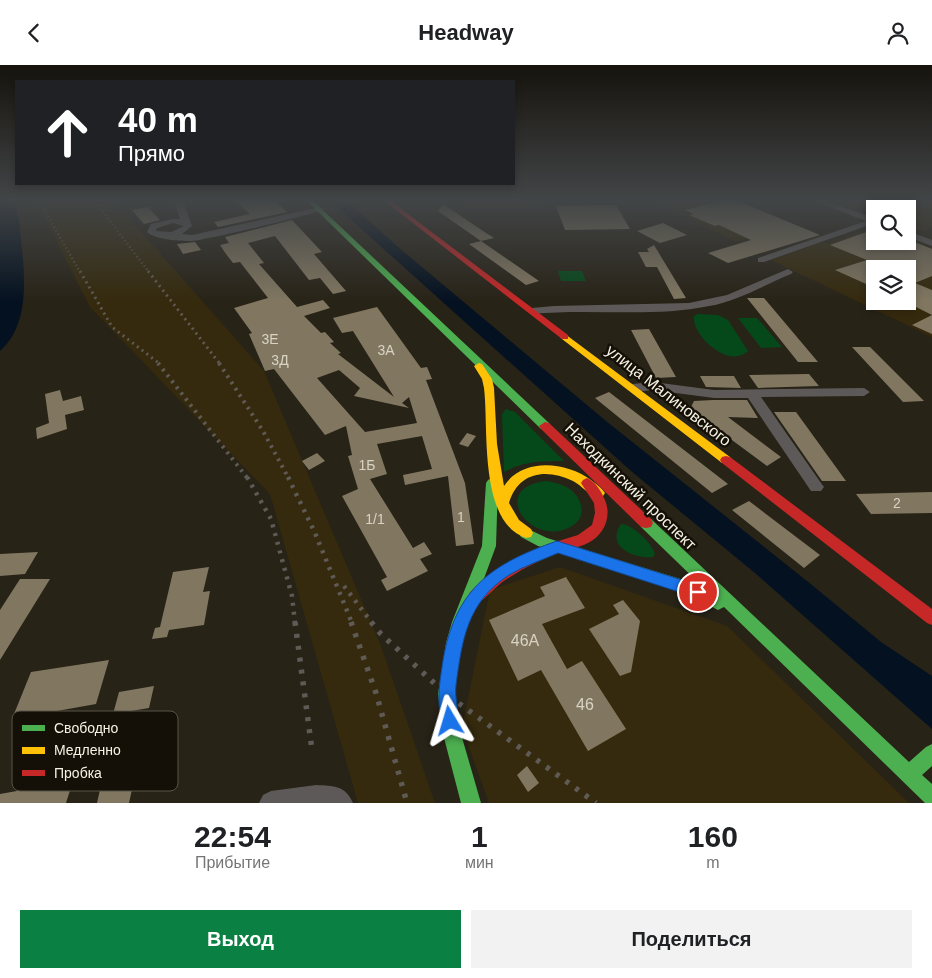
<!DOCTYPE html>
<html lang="ru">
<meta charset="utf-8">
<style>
body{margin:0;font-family:Helvetica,sans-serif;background:#f2f2f2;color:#202124;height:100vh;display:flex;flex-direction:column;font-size:19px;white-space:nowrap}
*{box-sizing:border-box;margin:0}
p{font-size:16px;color:#757577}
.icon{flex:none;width:28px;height:28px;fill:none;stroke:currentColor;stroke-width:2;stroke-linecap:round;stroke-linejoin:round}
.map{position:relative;height:738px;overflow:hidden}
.details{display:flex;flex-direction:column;background:#fff;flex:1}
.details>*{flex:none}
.banner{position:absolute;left:15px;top:15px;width:500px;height:105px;border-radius:0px;box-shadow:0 2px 8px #0003;background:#202124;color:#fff;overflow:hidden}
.buttons{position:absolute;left:866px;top:135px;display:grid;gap:10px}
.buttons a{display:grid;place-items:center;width:50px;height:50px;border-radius:0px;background:#fff;box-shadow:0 2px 8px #0003;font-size:25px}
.pin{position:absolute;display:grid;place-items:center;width:42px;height:42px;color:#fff;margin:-21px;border:2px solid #fff;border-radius:50%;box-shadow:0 1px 5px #0007}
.me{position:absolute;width:55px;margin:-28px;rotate:353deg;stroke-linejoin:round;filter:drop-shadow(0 0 4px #0008)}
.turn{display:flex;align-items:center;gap:18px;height:105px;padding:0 20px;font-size:22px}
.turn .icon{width:65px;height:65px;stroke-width:2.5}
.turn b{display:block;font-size:35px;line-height:42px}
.eta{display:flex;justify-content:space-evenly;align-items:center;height:85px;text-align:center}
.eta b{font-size:30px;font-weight:700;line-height:35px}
.action{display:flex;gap:10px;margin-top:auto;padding:10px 20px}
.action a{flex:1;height:58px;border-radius:0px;background:#0b8043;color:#fff;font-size:20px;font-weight:700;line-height:58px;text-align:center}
.action a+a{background:#f2f2f2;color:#202124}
header{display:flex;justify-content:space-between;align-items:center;height:65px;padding:0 20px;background:#fff;font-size:22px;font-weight:700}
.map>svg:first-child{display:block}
.built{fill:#352a0d;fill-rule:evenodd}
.green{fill:#05491b}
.water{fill:#041120}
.building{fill:#817761;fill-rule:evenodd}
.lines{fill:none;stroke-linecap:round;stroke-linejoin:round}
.street{fill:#5d5958;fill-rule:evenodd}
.fast{fill:#4caf50;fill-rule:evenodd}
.slow{fill:#ffc107;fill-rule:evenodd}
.jam{fill:#c62828;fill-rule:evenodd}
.rail-far4{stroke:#5f5a55;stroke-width:2.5;stroke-dasharray:1 3;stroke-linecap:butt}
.rail-far3{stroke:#5f5a55;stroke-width:3;stroke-dasharray:2 4;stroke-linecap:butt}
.rail-far2{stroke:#5f5a55;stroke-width:4;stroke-dasharray:2.5 5;stroke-linecap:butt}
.rail-far1{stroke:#5f5a55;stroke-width:4.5;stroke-dasharray:3 6;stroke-linecap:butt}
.rail{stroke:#5f5a55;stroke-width:5.5;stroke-dasharray:4 8;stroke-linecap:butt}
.route{fill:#1a73e8;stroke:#114b97}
.labels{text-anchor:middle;stroke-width:5;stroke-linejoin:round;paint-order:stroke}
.number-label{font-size:14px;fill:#dad3c3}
.street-label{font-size:16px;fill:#f8f2e4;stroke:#141007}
.near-number-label{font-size:16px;fill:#dad3c3}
.key{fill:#141007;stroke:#585449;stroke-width:1}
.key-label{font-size:14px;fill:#f8f2e4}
</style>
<header><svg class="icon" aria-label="back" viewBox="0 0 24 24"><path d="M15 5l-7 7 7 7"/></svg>Headway<svg class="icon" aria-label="person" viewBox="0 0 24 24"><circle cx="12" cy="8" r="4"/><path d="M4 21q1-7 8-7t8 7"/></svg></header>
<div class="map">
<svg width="932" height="738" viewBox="0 0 932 738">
<rect width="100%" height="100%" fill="#282317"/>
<!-- built -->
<path class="built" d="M35,134h77l152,172 117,275 54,157h-77l-88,-309 -180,-187z
M465,134h78l2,8 -79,1z
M667,134h38l73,30 -42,13 -80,-40z
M825,134h107v28l-6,1 2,3 -16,-1 -4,-2v-19h-33v7z
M872,160l3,1v15h33v-3l24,10v89l-161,-77 52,-18 4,2 42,-15 -5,-2zM875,204h33v32h-33z
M560,502l167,59 182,177h-420l-27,-75 28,-138z"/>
<!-- green -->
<path class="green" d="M558,206h24l4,10h-25z
M698,249l20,1 10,5 20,31c-20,19 -57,-17 -54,-35z
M738,253h19l25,29 -21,1z
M506,344l9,3 49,49c-22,0 -40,0 -60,11l-2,-58z
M546,416c8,1 15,3 22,7 14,8 20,29 4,38 -39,24 -86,-38 -26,-45z
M621,459c11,0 31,19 34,30l-2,3c-18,2 -48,-10 -32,-33z"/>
<!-- water -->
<path class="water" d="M0,134h13c6,13 7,27 8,41 4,36 9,85 -21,111z
M328,134h17l53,48 208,174 206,164 69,57 51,34v53l-177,-156 -124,-102z"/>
<!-- building -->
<path class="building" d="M233,134h40l14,13 -69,15 -4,-5 36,-8z
M727,134h6l87,36 -92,28 -20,-10 43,-13 -32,-15 -4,1 -26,-11 5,-1 -9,-4z
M443,139l40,27 11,7 -13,3 -43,-30z
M616,140l14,24 -65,1 -9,-24z
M148,142l12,13 -16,4 -12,-14z
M292,155l30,32 -8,2 32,37 -13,3 -13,-16 -11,2 -34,-44 -27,7 16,20 -5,1 38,43 26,-7 7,8 -26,8 17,17 4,-1 9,10 -4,1 11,10 -3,1 56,43 -41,-66 -11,2 -9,-15 44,-11 44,61 6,-1 5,12 -6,1 39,103 9,61 -18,2 -8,-70 -43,9 -2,-10 29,-6 -10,-33 -45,8 10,30 -17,5 43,69 11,-6 8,12 -12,5 8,12 -41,20 -6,-11 6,-3 -45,-81 16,-7 -10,-33 4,-1 -6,-29 -21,9 -51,-66 -9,2 -16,-37 3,-1 -18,-25 34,-10 -28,-36 -7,1 -7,-9 -6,-9 9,-2 -4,-6zM339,305l21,18 -6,8 55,12 -7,-5 7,-6 8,26 -52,9 -48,-54z
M663,158l24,12 -27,8 -23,-12z
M875,164v12h37l20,8v27l-17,7 17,7v25l-24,-12v-34h-33v19l-40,-18 32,-10 -37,-15z
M481,176l58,40 -13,4 -57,-41z
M195,177l6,8 -18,4 -6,-10z
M654,180l32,53 -12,1 -17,-32h-11l-8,-15h11l-2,-3z
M747,233h17l54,64h-20z
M932,250v19l-20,-9z
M649,264l27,48 -20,1 -25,-48z
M852,282h18l54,54 -21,1z
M809,309l10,12 -61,2 -9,-13z
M700,311h34l7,12 -35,-1z
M60,325l3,11 18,-5 3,14 -19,5 2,14 -30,10 -1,-11 13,-5 -4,-29z
M609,327l119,92 -16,9 -117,-95z
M713,335h34l11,18 -30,-1 53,40 -14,9 -77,-57 4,-8z
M774,347h22l50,69h-24z
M467,368l9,3 -8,11 -9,-3z
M317,388l8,8 -16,9 -7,-9z
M932,427v21l-61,1 -15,-20z
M749,436l71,54 -16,13 -72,-58z
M38,487l-13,22 -25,2v-22z
M209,502l-6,25 7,-1 -6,34 -35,5 -2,7 -15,2 3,-11 5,-1 13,-55z
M566,512l19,31 -43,16 25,45 15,-8 44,68 -38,22 -47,-81 -23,11 -29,-61 56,-24 -5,-9z
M20,514h30l-50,81v-50z
M623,535l17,21 -9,51 -11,4 -31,-47 30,-15 -6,-9z
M109,595l-13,44 -84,15 19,-47z
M154,621l-5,22 -36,6 6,-22z
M142,679l-13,59h-32l12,-53z
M527,701l12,17 -11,9 -11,-17z
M73,716l-7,22h-66v-9z"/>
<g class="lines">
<!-- street -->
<path class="street" d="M172,134h7l5,5 8,22 -10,8 10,1 128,-28 4,2c-7,5 -119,31 -132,32 -12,0 -36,-1 -45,-9l4,-8 22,-5h7l-4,-14zM173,158l11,3 -13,6 -15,-1 1,-3z
M810,134h9l56,19v5l-111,39h-6v-4l108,-37z
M908,166l24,9v6l-24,-9z
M788,204l5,3 -2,2c-27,11 -53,27 -82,32 -58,12 -118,2 -177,8l-5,-3 5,-3 22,-2 135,-3 38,-8z
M653,317l61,8 150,-2 6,4 -6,4 -103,1 60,86 3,4 -3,4h-10l-63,-93h-34l-61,-8 -20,2 -6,-4 6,-4z
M316,720c18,1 29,0 37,18h-94l4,-8 8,-4z"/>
<!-- fast -->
<path class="fast" d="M305,134h6l238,224 2,3 -2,3h-8z
M492,413l4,2 2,3 -2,63 -28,76 -6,21 -8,51 7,40 20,69h-20l-18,-69 -5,-40 8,-51 6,-21 30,-76 4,-63 2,-3z
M646,453l5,1 258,243 17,-15 6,-3v22l-10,9 10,9v19h-7l-201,-196 -6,3 -35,-18 -145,-46 -17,-9 -2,-4 2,-4 5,-1 21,10 140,43 18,8 -64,-62 -2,-4 2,-4z"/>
<!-- slow -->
<path class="slow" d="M565,269l165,123 2,3 -2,3h-8l-160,-124 -2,-2z
M479,298l3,1 10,15 2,9 3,56 7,42c19,-29 62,-24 87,-6 5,4 11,8 14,13l-2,3c-11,4 -20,-10 -30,-15 -27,-13 -55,-9 -64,22l10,17 12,9 2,4 -2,4 -5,1c-48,-16 -37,-111 -42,-150l-2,-9 -8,-13z"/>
<!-- jam -->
<path class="jam" d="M382,134h6l180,136v4h-6z
M545,357l4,1 102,96 2,4 -2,4 -5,1 -5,-1 -100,-98 -2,-3z
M726,391l4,1 202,152v16l-5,-2 -205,-160 -2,-3 2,-3z
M587,413c8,3 14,13 17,20 9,18 0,37 -16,45 -10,5 -20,6 -30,10 -16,6 -34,15 -48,24 -11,6 -20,17 -30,25l-5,2 -5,-2 -2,-5 2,-5 28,-23 54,-26 26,-8 14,-10 3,-12 -1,-10 -13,-20 2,-3z"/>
<!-- rail-far4 -->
<path class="rail-far4" d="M38,134l42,73
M93,134l56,73
M150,134l3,2"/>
<!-- rail-far3 -->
<path class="rail-far3" d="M80,206l32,56 48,37
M148,206l72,93"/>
<!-- rail-far2 -->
<path class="rail-far2" d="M158,298l90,116
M219,298l44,68 26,48"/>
<!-- rail-far1 -->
<path class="rail-far1" d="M247,412l24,42 21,77 3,27
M288,412l27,56 37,90
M344,521l28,37"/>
<!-- rail -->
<path class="rail" d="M295,557l17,128
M351,557l25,71 31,110
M371,557l10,12 65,60 150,109"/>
</g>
<!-- sky -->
<linearGradient id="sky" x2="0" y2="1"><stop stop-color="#16130d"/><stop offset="0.57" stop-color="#424547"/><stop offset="1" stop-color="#424547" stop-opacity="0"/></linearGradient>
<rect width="932" height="237" fill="url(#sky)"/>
<!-- route -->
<path class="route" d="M557,476l141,44 5,2 2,5 -2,4 -5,2 -140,-45c-16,7 -34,13 -49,22 -42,27 -47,65 -53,110 -2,14 5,29 0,42l-6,2 -6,-2c-8,-19 -5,-40 -2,-60 11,-76 46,-102 115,-126z"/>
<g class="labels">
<!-- number labels -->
<g class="number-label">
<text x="270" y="279">3Е</text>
<text x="386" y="290">3А</text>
<text x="280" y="300">3Д</text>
<text x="367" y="405">1Б</text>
<text x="897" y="443">2</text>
<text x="461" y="457">1</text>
<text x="375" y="459">1/1</text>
</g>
<!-- street labels -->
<g class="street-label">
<text transform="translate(669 330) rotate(38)" y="6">улица Малиновского</text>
<text transform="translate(631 421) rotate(44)" y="6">Находкинский проспект</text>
</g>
<!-- near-number labels -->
<g class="near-number-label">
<text x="525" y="581">46А</text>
<text x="585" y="645">46</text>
</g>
</g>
<!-- legend -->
<rect x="12" y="646" width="166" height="80" rx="8" class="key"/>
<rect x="22" y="660" width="23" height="6" fill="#4caf50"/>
<rect x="22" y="682" width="23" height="7" fill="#ffc107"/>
<rect x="22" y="705" width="23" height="6" fill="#c62828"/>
<g class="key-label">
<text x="54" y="668">Свободно</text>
<text x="54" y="690">Медленно</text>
<text x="54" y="713">Пробка</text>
</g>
</svg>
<div class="buttons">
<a><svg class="icon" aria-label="search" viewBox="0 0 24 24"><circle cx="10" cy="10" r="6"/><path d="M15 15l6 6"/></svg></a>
<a><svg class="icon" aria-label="layers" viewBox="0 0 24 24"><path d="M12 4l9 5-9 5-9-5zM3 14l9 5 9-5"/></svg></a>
</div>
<div class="pin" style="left:698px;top:527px;background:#d93025"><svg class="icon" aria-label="arrive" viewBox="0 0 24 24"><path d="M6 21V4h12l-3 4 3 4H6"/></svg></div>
<svg class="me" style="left:450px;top:656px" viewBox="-20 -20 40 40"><path d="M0-17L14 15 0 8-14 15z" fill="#1a73e8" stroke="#fff" stroke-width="4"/></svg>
<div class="banner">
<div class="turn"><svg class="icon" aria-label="ahead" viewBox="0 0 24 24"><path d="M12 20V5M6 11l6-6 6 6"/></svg><div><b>40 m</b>Прямо</div></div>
</div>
</div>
<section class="details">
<div class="eta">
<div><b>22:54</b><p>Прибытие</p></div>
<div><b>1</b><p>мин</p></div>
<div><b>160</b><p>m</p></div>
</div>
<div class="action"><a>Выход</a><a>Поделиться</a></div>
</section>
